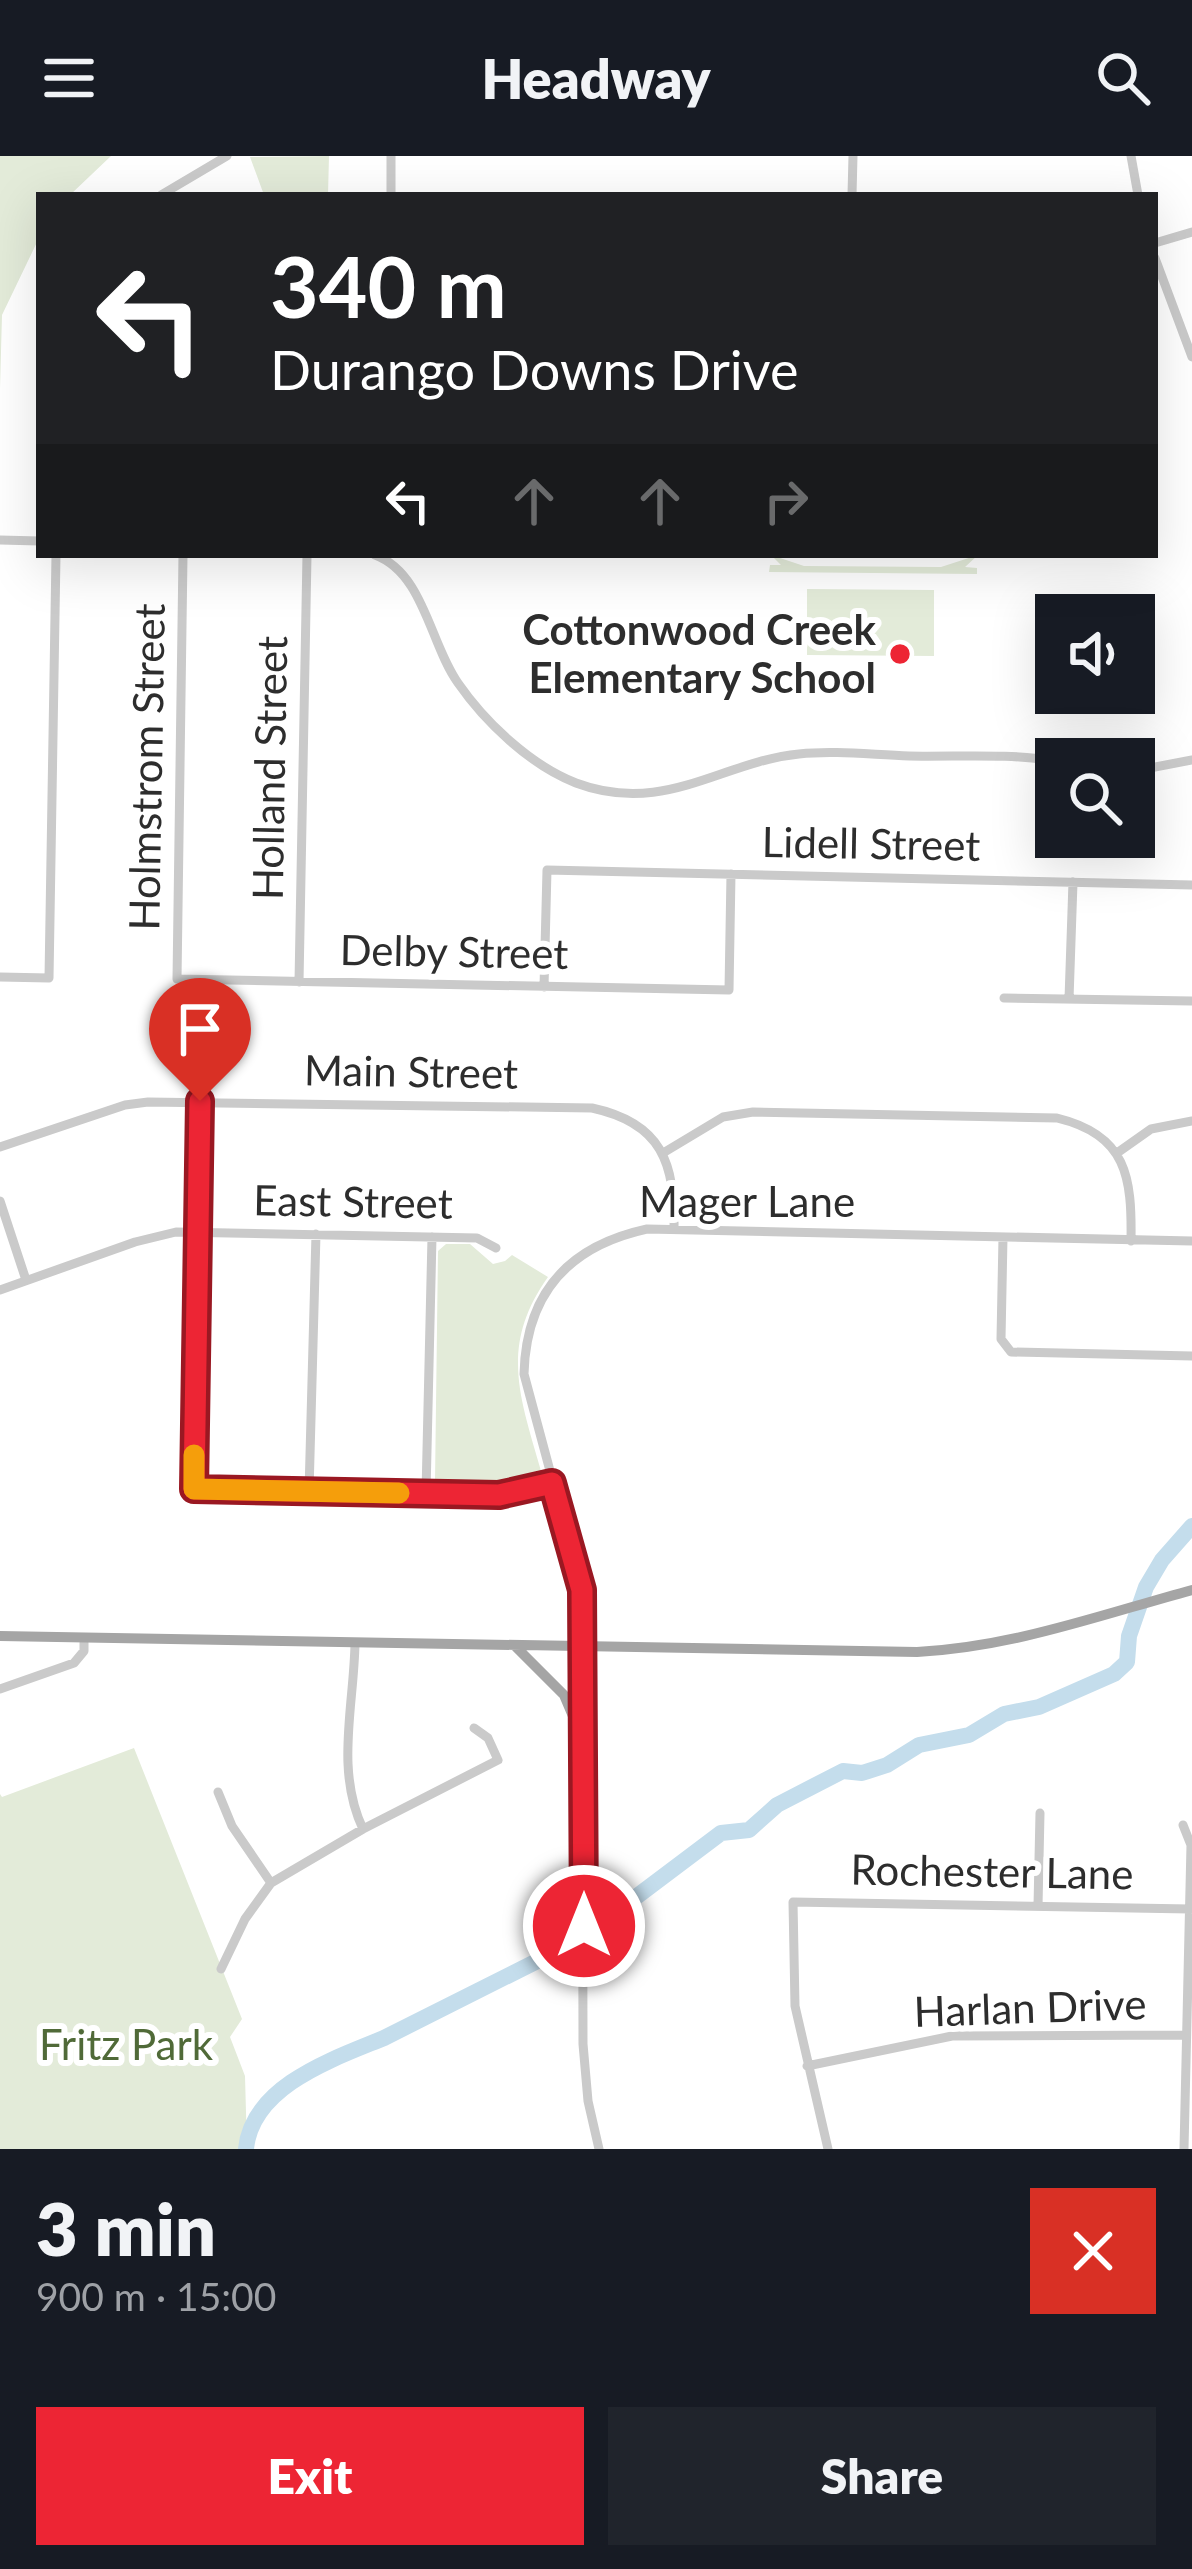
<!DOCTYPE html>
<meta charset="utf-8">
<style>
body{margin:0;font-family:Lato,sans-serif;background:#20242c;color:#f1f3f6;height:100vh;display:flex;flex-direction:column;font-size:45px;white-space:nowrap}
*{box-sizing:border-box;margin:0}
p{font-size:39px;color:#9ea1a6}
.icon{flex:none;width:66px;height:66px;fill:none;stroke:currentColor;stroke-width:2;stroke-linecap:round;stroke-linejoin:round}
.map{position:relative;height:1993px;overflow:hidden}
.drawer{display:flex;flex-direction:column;background:#171b24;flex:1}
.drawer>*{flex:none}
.banner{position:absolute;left:36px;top:36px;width:1122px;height:366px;border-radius:0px;box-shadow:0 12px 48px #0002;background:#202124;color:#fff;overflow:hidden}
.tools{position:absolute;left:1035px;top:438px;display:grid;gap:24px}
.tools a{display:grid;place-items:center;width:120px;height:120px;border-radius:0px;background:#171b24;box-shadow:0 12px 48px #0002;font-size:60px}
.pin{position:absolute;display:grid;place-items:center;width:102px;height:102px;color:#fff;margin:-123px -51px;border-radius:50% 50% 50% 0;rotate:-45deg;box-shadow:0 0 12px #0007}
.pin .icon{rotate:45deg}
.me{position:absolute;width:132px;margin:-66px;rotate:0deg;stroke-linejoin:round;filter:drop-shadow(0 0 9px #0008)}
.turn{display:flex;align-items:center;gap:42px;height:252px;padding:0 36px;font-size:54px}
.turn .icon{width:156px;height:156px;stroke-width:2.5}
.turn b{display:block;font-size:84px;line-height:102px}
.lanes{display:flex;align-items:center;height:114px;padding:0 36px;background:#0003;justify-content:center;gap:60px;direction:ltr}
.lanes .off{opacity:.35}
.round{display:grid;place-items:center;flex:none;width:126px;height:126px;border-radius:0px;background:#20242c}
.headline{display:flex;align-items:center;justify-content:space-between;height:204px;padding:0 36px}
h1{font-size:72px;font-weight:800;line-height:90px}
.action{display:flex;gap:24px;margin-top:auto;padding:24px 36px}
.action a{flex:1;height:138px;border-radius:0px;background:#ed2534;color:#fff;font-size:48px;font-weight:800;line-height:138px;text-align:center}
.action a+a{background:#20242c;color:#f1f3f6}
header{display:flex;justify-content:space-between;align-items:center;height:156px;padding:0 36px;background:#171b24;font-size:54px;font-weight:800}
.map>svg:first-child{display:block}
.green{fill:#e3ebd9}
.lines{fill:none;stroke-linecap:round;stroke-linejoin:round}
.river{stroke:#c4ddec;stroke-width:16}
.minor{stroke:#cacaca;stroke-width:9}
.major{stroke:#a5a5a5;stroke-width:10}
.route-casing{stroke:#9a1822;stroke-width:30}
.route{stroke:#ed2534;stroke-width:21}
.slow{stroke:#f59e0b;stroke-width:21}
.poi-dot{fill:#ed2534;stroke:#fff;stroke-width:4.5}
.labels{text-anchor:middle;stroke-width:12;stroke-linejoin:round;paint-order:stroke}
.poi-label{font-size:42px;font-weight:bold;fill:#2d2d2d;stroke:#fff;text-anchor:end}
.street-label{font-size:42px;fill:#2d2d2d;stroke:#fff}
.park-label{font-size:42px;fill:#506a38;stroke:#fff}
</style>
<header><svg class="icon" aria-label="menu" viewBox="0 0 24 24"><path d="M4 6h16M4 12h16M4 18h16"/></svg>Headway<svg class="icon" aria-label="search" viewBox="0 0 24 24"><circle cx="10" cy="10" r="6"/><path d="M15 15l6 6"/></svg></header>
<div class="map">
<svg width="1192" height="1993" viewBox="0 0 1192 1993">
<rect width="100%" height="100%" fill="#fff"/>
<!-- green -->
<path class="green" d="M0,0h111l-41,39h-31v43l-37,77 -2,74z
M329,0l-1,39h-64l-14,-38z
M771,399l33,11 137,1 37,-12 -13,12 12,1v6l-208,-2 1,-7h11z
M807,433l127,1v66l-127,-1z
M446,1088h24l23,20 12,-3 7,-6 36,22c-49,69 -28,120 -7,194l-5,9c-27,8 -77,16 -101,2l3,-231z
M134,1592l108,271 -12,18 15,39 2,73h-247v-355l2,3z"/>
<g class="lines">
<!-- river -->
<path class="river" d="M246,1993c6,-63 87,-90 138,-111l191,-96 24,-7 33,-35 89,-67 28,-3 28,-25 66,-34 19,2 25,-8 32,-20 50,-10 35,-21 35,-7 75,-33 13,-12 2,-26 17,-49 16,-27 30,-34"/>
<!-- minor -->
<path class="minor" d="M1131,0l7,39
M161,39l66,-39
M391,39v-39
M852,39l1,-39
M1155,87l37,-11
M1155,102l37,99
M0,384l39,1
M183,399l-6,424 552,11 2,-116
M375,399c49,18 55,89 83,128 27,39 72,82 118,100 88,33 144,-21 223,-29 36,-4 74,1 110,2 48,1 100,-3 147,5
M1134,615l58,-11
M0,821l49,1 7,-423
M299,826l8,-427
M544,831l3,-117 645,15
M1004,842l188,3
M1069,843l4,-117
M200,945l-6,388 302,6 56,-12
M0,991l125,-42 23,-3 444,6c70,15 83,55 82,121
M663,997l60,-36 30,-5 304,6c70,17 75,59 74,123
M1117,997l34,-24 41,-8
M0,1045l26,79
M1003,1081l-2,102 10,13 181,4
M0,1134l135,-48 41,-10 301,6 19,10
M309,1336l7,-258
M426,1337l6,-256
M355,1487c-1,63 -20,127 8,186
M0,1533l74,-26 10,-12v-12
M218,1636l14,34 39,57
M1183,1669l8,20 -7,304
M1038,1750l2,-93
M221,1813l24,-50 26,-36 92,-54 135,-69 -10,-22 -14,-10
M807,1910l145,-30 234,-1
M599,1993l-11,-48 -5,-57 -1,-454 -58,-216c2,-81 45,-128 123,-145l545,12
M828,1993l-33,-143 -2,-104 397,7"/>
<!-- major -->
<path class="major" d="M0,1480l917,16c96,-5 183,-37 275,-62
M516,1491l48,48 20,47"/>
</g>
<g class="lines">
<defs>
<path id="route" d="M200,945l-6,388 305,6 53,-12 30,107 2,336"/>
</defs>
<!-- route casing -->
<use href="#route" class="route-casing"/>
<!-- route -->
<use href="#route" class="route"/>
<!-- slow -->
<path class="slow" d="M194,1299v34l205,4"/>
</g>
<!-- markers -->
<circle class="poi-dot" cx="900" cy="498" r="12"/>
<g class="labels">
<!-- poi labels -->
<g class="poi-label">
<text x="876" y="489">Cottonwood Creek<tspan x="876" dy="48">Elementary School</tspan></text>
</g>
<!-- street labels -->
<g class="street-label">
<text transform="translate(147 611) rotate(-89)" y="15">Holmstrom Street</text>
<text transform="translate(270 612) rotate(-89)" y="15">Holland Street</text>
<text transform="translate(871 688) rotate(1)" y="15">Lidell Street</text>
<text transform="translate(454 796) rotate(1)" y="15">Delby Street</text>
<text transform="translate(411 916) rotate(1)" y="15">Main Street</text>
<text transform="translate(353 1046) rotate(1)" y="15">East Street</text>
<text x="747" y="1061">Mager Lane</text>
<text transform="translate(992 1716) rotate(1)" y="15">Rochester Lane</text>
<text transform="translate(1030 1852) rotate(-2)" y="15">Harlan Drive</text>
</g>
<!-- park labels -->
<g class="park-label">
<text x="126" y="1904">Fritz Park</text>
</g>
</g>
</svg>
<div class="tools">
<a><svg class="icon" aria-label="sound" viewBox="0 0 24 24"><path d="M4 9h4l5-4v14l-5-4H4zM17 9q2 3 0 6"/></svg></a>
<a><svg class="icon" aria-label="search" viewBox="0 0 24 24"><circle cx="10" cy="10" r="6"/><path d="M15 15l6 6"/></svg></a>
</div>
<div class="pin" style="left:200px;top:945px;background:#d93025"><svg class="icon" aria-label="arrive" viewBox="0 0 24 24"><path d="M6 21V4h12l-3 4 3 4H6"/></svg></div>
<svg class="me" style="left:584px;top:1770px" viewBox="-20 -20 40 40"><circle r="17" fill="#ed2534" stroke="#fff" stroke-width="3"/><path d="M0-11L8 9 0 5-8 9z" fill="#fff"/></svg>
<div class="banner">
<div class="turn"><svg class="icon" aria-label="left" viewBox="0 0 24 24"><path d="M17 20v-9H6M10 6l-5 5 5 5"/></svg><div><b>340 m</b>Durango Downs Drive</div></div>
<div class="lanes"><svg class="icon" aria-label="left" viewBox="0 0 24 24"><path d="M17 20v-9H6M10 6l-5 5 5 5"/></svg><svg class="icon off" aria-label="ahead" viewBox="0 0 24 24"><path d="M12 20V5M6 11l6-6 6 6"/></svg><svg class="icon off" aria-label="ahead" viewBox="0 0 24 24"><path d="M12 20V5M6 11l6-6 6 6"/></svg><svg class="icon off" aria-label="right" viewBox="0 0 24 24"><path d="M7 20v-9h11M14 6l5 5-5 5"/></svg></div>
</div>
</div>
<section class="drawer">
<div class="headline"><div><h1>3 min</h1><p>900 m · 15:00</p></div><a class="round" style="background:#d93025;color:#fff"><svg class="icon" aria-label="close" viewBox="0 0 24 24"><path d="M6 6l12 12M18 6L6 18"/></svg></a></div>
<div class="action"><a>Exit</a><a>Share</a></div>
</section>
